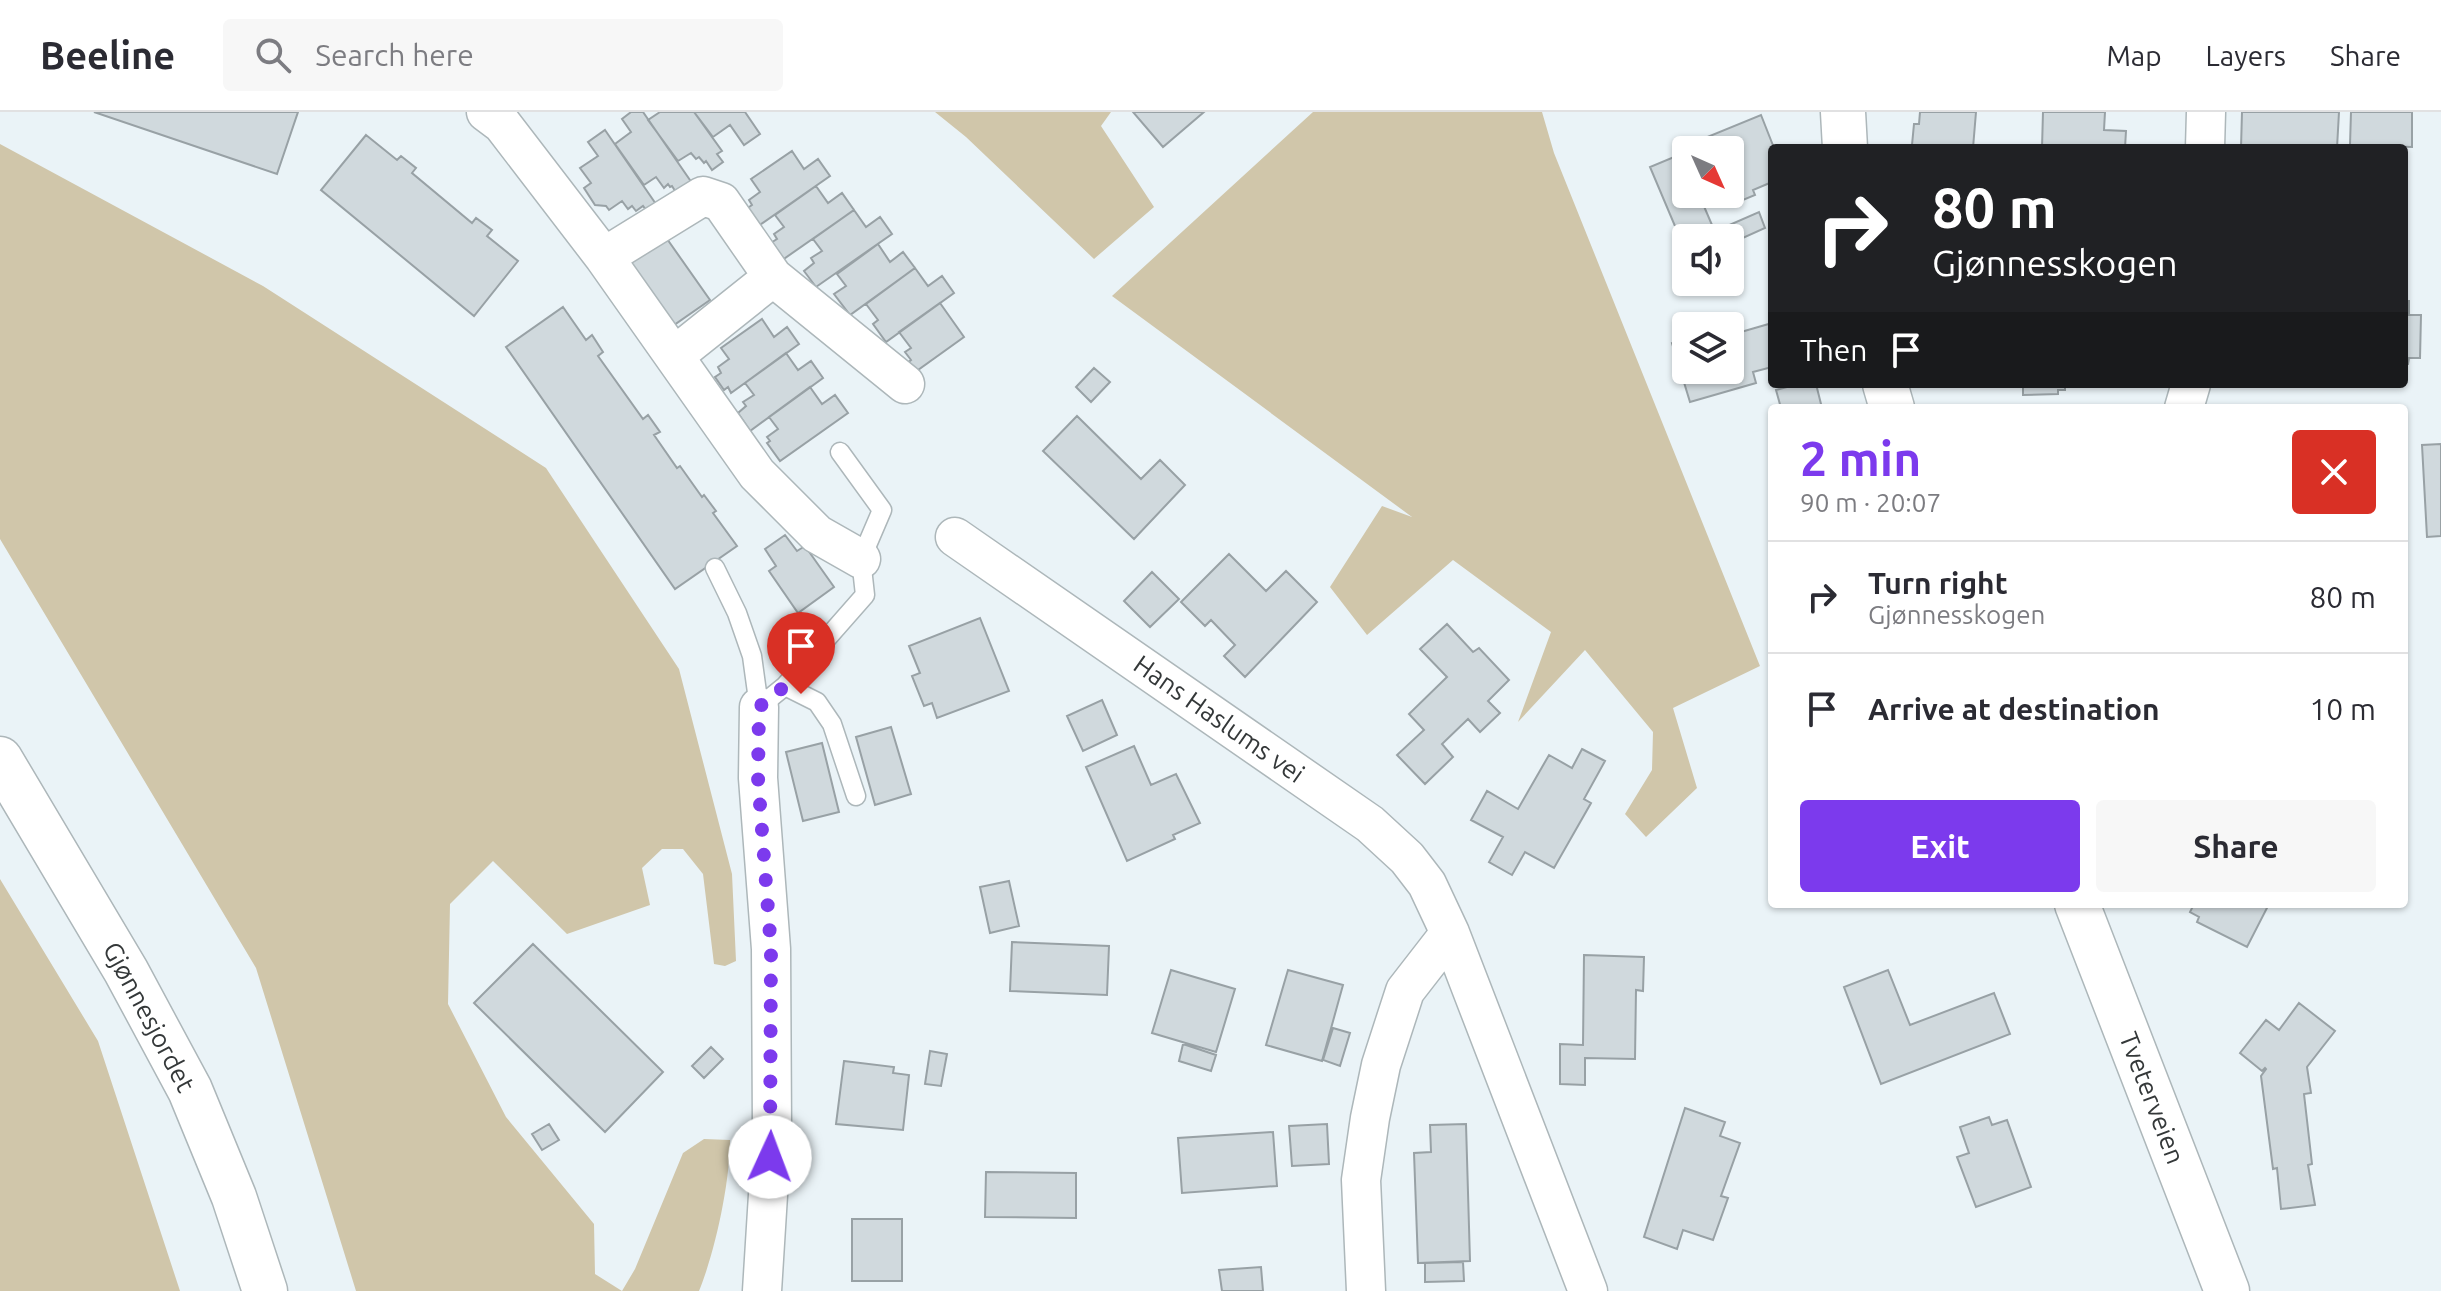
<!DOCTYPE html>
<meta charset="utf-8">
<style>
body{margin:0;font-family:Ubuntu,sans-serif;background:#f7f7f7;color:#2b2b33;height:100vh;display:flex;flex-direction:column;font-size:30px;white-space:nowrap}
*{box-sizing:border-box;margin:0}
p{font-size:26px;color:#7c7c81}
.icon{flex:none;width:44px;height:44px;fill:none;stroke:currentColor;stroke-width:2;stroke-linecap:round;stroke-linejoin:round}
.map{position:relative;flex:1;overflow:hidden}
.panel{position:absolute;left:1768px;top:292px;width:640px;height:504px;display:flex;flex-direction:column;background:#fff;border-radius:8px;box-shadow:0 2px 6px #0004}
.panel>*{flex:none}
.hud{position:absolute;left:1768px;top:32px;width:640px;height:244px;border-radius:8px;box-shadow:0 2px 6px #0004;background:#202124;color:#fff;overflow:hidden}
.needle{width:52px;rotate:135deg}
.fabs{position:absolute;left:1672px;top:24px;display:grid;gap:16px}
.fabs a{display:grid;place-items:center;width:72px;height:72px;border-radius:8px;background:#fff;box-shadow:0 2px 6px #0004;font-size:40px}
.pin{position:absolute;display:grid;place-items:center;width:68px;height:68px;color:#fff;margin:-82px -34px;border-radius:50% 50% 50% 0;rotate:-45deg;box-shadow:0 0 8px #0007}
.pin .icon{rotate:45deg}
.me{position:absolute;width:88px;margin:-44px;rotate:2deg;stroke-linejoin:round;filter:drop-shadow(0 0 6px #0008)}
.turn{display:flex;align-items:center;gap:28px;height:168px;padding:0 32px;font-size:36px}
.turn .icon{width:104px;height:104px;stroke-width:2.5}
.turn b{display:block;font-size:56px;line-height:68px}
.then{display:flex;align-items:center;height:76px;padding:0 32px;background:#0003;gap:16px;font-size:30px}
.round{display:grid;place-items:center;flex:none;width:84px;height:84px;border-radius:8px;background:#f7f7f7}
.headline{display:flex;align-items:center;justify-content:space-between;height:136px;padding:0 32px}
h1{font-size:48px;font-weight:700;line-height:60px;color:#7c3aed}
.primary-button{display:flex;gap:16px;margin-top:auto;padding:16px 32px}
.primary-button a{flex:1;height:92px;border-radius:8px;background:#7c3aed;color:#fff;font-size:32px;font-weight:700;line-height:92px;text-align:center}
.primary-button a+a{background:#f7f7f7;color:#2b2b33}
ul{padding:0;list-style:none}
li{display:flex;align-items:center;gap:24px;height:112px;padding:0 32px;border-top:2px solid #e1e1e2}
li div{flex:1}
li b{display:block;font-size:30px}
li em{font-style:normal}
header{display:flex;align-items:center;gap:48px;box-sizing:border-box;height:112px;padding:0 40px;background:#fff;border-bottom:2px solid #e1e1e2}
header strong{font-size:38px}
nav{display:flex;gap:44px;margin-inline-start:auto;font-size:28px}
.search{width:560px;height:72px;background:#f7f7f7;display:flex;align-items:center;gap:20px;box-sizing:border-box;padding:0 28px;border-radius:8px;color:#7c7c81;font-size:30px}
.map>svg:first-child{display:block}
.green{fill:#d0c6aa}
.building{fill:#d0d9dd;stroke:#98a1a5;stroke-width:2}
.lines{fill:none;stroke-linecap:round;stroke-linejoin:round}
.service-casing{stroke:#adb7ba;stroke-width:21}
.minor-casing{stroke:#adb7ba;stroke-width:41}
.tertiary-casing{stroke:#adb7ba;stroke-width:47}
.secondary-casing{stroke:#adb7ba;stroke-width:47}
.service{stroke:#fff;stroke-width:18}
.minor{stroke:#fff;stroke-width:38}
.tertiary{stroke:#fff;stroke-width:44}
.secondary{stroke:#fff;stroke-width:44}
.route{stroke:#7c3aed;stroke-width:14;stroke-dasharray:0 25.2}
.labels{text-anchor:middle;stroke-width:6;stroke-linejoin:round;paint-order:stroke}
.street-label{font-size:26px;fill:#343839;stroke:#fff}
</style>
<header>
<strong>Beeline</strong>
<div class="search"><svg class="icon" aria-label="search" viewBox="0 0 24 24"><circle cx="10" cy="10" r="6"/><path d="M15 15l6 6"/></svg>Search here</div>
<nav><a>Map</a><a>Layers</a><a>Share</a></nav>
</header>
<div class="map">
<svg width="2441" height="1179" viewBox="0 0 2441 1179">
<rect width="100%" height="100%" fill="#eaf3f7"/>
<!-- green -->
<path class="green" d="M935,0h176l-10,14 53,81 -60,52 -128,-122z
M1313,0h229l12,41 206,513 -87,42 24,80 -51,49 -21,-23 27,-44 1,-38 -68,-82 -67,72 33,-90 -98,-72 -86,75 -37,-48 52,-81 30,11 -300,-221z
M0,32l263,142 283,182 133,201 53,205 4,87 -11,5 -11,-2 -11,-90 -20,-25h-21l-20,19 8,37 -83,29 -74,-73 -43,43 -2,100 58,113 88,107 1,50 27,17 13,-22 48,-116 21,-14 26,1c0,43 -15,112 -31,151h-343l-100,-323 -256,-429z
M0,767l98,162 82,250h-180z"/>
<!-- building -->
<path class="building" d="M94,0h204l-21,62z
M631,0h12l49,71 -15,11 -5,-8 -2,1 -2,-3 -4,4 -8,-11 -12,8 -29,-41 16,-12 -9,-13z
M660,0h34l28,39 -5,3 6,8 -11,8 -6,-9 -2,2 -5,-6 -3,2 -5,-6 -13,8 -30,-41z
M694,0h51l15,22 -16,11 -14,-20 -17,12z
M1133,0h71l-41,35z
M1920,0h56l-3,36h-57l1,-2 -5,-1 2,-21h5z
M2043,0h62l-1,18 22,1 -1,17h-83z
M2242,0h97l-2,36h-96z
M2351,0h61v35l-62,-2z
M1761,3l13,33h-2v34l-19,8 2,5 -24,10 -4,-11h3v-44h-39l6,-2 -2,-6z
M605,18l53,77 -9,7 -6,-8 -7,5 -4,-5 -4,3 -6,-8 -13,9 -3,-4 -11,-1 -11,-17 7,-5 -11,-15 18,-12 -10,-14z
M366,23l31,25 4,-4 15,12 -4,5 60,50 4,-5 16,12 -5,6 31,25 -44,55 -153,-126z
M792,39l12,18 14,-10 12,17 -76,53 -12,-17 10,-7 -3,-5 11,-8 -9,-13z
M1686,40v42h41l-24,10 9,21 -32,13 -30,-71z
M816,74l12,17 14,-10 12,17 -76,53 -12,-17 11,-7 -3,-5 10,-7 -9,-12z
M854,98l12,17 14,-10 12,17 -76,53 -12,-16 10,-8 -3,-5 11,-7 -9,-12z
M1759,100l6,16 -31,14 -7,-16z
M665,124l45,64 -36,25 -45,-64z
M878,132l12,18 13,-10 12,16 -65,47 -16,-21 12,-8 -9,-12z
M915,156l13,18 14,-10 12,17 -68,49 -13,-18 5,-4 -12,-16z
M2404,189h5v14h12l-1,43h-11l-1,6h-4z
M940,191l24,34 -53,38 -6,-10 6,-5 -6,-8 6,-4 -12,-16z
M563,195l23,33 6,-5 11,17 -5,4 45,63 5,-4 12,17 -6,3 23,33 3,-2 22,31 2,-2 12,16 -3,2 24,33 -62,43 -169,-242z
M762,207l12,18 13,-10 12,17 -68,49 -3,-6 -4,3 -9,-13 6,-4 -3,-6 11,-8 -8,-11z
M1771,207h1v48l-19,5 3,11 -66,19 -18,-59 14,-5v32h44v-38l10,-3 1,3 31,-9z
M786,241l12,17 13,-9 12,17 -73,53 -12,-18 8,-7 -3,-4 11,-7 -9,-12z
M1094,256l16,14 -19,20 -15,-15z
M1798,272h18l6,24h-41l-5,-18z
M2023,272h42v6h-7v4l-35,1z
M810,275l12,17 13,-9 13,18 -68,48 -13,-18 3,-2 -3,-4 11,-8 -9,-12z
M1077,304l64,63 19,-19 25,25 -51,54 -91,-88z
M2441,332v92l-14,1 -5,-92z
M785,423l12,16 8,-5 29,41 -36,26 -29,-42 7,-5 -11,-17z
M1229,442l37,37 20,-20 31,31 -72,75 -21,-21 11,-11 -24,-25 -6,6 -24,-24z
M1152,460l27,27 -29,28 -26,-26z
M980,506l29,73 -72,27 -5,-15 -8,3 -12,-30 8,-3 -11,-27z
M1447,512l26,28 6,-4 30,32 -21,21 12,12 -20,19 -12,-13 -26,25 11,13 -28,27 -28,-29 27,-25 -15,-16 38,-37 -27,-28z
M1102,588l15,35 -34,16 -16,-35z
M891,615l20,67 -36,11 -19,-68z
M822,631l17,69 -36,9 -17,-69z
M1134,634l17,39 25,-11 24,49 -27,12 2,4 -48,22 -41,-94z
M1582,637l23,12 -21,38 7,4 -37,65 -29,-16 -13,23 -23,-13 14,-25 -32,-17 16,-29 31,18 31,-54 23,13z
M1009,769l10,45 -29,7 -10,-46z
M2194,792h75l-22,43 -50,-25 2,-5 -9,-5z
M1012,830l97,4 -2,49 -97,-4z
M533,832l130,128 -58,60 -131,-129z
M1584,843l60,2 -1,34 -7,-1 -1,69 -50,-1v27l-25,-1v-40l23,1z
M1171,858l64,19 -19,63 -64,-19z
M1288,858l55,15 -21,76 -56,-16z
M1888,858l22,55 84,-32 16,41 -129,50 -37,-97z
M2299,891l36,28 -28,36 4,26 -7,1 8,70 -4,1 7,40 -34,4 -4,-41 -4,1 -12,-93 5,-7 -1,-1 -3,3 -22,-18 26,-33 13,10z
M1333,916l17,5 -10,33 -17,-6z
M1183,932l33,11 -5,16 -32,-10z
M711,935l12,12 -19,19 -12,-12z
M930,939l17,3 -6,32 -16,-2z
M844,949l50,6 -1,6 16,2 -6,55 -67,-6z
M1685,996l40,14 -5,14 20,7 -19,53 7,2 -15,42 -30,-10 -6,19 -33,-12z
M1989,1005l3,8 15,-5 24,67 -55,20 -19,-50 12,-4 -9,-26z
M549,1012l10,16 -17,10 -10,-16z
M1327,1012l2,40 -37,2 -3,-40z
M1466,1012l4,137 -52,2 -4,-110 17,-1 -1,-27z
M1273,1020l4,54 -95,7 -4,-55z
M986,1060l90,1v45l-91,-1z
M852,1107h50v62h-50z
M1463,1150l1,19 -39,1v-19z
M1261,1155l2,24h-41l-3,-21z"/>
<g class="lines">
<defs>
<path id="service" d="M715,456l22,45 15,43 7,51
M785,574l32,16 15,22 24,72
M759,595l26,-21 80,-91 -4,-36 21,-49 -42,-58"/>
<path id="minor" d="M486,0l16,12 102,133 153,217 60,60 44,25
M2205,36l1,-36
M604,145l99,-61 18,6 52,75 132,107
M674,244l99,-79
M2184,296l7,-24
M955,425l415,287 37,34 20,26 23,49 138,358
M759,595l-1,71 13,171 1,182 -10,160
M1366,1179l-5,-111 9,-62 11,-53 24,-74 45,-58"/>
<path id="tertiary" d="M1843,0l2,36
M1885,272l7,24
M2077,792l150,387"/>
<path id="secondary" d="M0,647l126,212 64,119 44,107 31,94"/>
</defs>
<!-- service casing -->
<use href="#service" class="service-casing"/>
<!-- minor casing -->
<use href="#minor" class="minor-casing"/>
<!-- tertiary casing -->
<use href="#tertiary" class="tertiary-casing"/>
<!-- secondary casing -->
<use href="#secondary" class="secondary-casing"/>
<!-- service -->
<use href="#service" class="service"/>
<!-- minor -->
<use href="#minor" class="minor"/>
<!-- tertiary -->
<use href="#tertiary" class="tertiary"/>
<!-- secondary -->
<use href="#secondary" class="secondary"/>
</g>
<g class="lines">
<!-- route -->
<path class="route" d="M770,1045l1,-208 -13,-171 1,-71 26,-21 16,8"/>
</g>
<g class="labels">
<!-- street labels -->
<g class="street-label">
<text transform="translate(1219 607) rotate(35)" y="9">Hans Haslums vei</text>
<text transform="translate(149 905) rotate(62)" y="9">Gjønnesjordet</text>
<text transform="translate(2152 986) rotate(69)" y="9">Tveterveien</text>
</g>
</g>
</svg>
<div class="fabs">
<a><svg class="needle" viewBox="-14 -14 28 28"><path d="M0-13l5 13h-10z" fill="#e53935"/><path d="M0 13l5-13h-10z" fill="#7c7c81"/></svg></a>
<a><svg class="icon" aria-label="sound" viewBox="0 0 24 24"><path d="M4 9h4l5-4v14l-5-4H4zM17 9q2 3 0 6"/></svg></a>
<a><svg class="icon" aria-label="layers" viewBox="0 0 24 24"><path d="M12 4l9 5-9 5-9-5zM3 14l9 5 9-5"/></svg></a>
</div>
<div class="pin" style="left:801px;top:582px;background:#d93025"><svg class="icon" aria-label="arrive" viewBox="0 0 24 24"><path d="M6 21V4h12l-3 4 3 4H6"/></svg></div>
<svg class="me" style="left:770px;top:1045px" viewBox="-20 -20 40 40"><circle r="19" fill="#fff"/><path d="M0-13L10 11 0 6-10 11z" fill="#7c3aed"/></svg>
<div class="hud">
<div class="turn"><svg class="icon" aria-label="right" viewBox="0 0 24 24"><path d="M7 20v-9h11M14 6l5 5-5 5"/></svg><div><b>80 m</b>Gjønnesskogen</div></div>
<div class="then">Then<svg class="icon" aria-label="arrive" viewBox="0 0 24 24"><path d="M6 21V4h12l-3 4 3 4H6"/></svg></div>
</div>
<section class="panel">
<div class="headline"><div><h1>2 min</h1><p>90 m · 20:07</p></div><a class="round" style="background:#d93025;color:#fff"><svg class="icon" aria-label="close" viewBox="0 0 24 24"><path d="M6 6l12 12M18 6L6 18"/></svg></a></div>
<ul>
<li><svg class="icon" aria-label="right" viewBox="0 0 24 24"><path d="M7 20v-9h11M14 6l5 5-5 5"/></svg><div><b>Turn right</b><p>Gjønnesskogen</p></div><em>80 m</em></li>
<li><svg class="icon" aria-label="arrive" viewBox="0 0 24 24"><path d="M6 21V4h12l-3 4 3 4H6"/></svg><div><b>Arrive at destination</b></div><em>10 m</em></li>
</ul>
<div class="primary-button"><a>Exit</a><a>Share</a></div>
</section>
</div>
